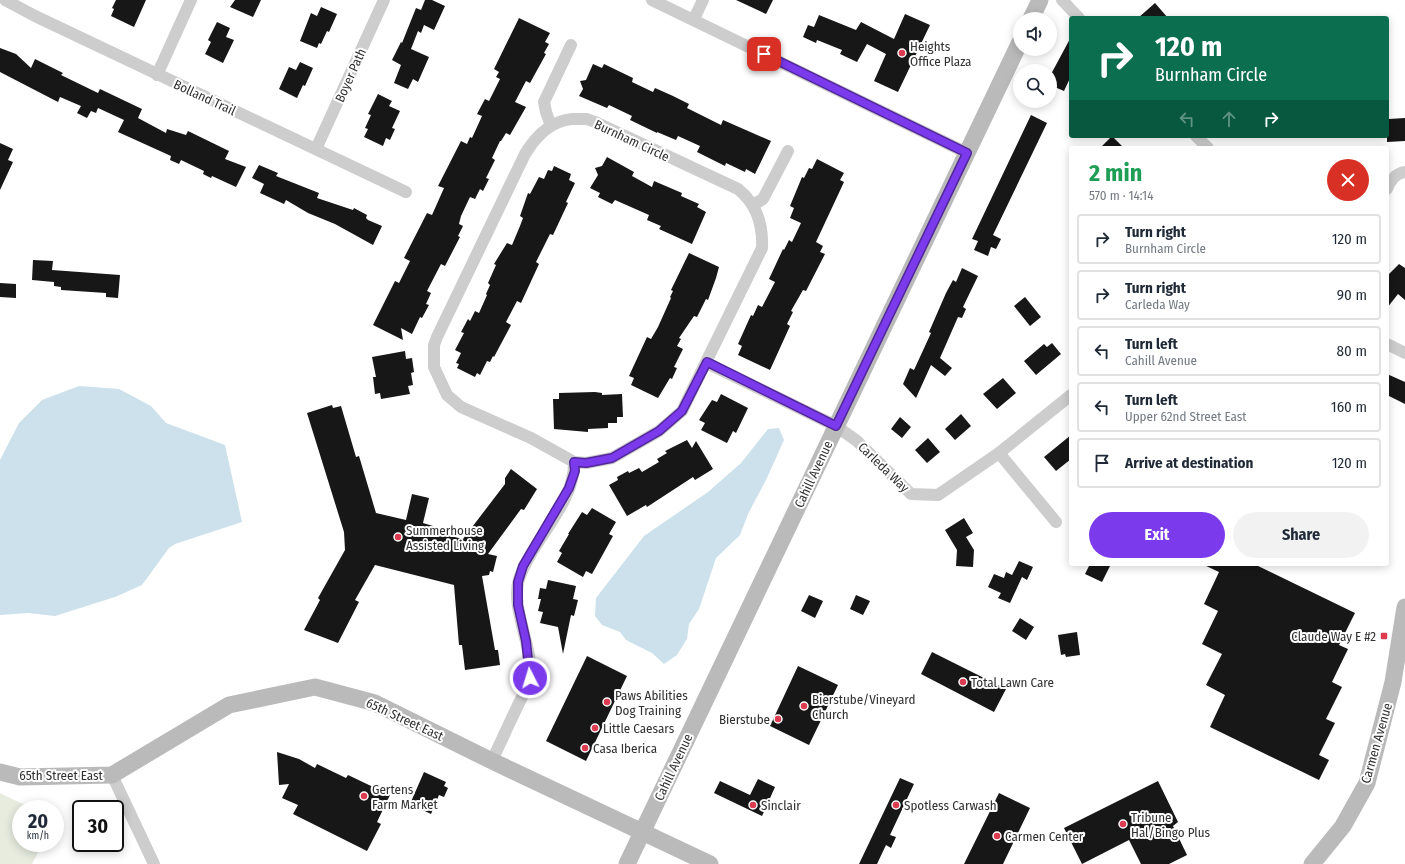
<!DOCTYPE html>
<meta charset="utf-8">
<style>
body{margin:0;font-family:"Fira Sans Condensed",sans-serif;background:#f2f2f3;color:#1f2937;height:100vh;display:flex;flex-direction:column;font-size:15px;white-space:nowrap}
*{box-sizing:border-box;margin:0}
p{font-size:13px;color:#747a83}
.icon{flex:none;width:22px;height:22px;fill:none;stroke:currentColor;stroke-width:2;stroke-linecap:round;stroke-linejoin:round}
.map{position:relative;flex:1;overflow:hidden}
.drawer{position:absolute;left:1069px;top:146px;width:320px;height:420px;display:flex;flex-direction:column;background:#fff;border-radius:4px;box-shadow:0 2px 10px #0003}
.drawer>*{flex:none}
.hud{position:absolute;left:1069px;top:16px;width:320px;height:122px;border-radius:4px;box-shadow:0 2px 10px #0003;background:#0b6e4f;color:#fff;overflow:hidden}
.tools{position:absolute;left:1013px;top:12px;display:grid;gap:8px}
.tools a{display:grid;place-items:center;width:44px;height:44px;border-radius:50%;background:#fff;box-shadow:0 2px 10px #0003;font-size:20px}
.speed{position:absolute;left:12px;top:800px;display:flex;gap:8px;font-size:20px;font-weight:700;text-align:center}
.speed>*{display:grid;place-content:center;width:52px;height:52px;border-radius:50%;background:#fff;box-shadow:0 2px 10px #0003;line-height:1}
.speed small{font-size:10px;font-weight:400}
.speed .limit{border:2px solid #111;border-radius:6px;background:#fff;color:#111}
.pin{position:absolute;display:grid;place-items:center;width:34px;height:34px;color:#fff;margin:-17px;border-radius:8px;box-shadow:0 2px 6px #0006}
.me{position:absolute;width:44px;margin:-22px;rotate:355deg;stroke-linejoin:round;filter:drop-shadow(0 0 3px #0008)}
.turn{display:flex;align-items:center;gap:14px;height:84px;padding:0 20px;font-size:18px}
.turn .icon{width:52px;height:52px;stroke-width:2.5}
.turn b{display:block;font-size:28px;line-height:34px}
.lanes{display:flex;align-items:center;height:38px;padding:0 20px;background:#0003;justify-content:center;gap:20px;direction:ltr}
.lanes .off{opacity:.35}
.round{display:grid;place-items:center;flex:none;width:42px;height:42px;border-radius:21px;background:#f2f2f3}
.headline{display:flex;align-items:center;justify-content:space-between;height:68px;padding:0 20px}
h1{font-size:24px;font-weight:700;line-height:30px;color:#1e9e55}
.cta{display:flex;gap:8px;margin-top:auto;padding:8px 20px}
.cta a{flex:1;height:46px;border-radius:24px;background:#7c3aed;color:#fff;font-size:16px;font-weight:700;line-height:46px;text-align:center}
.cta a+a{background:#f2f2f3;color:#1f2937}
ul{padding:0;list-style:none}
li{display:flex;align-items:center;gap:12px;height:50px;margin:0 8px 6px;padding:0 12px;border:2px solid #e0e1e3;border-radius:4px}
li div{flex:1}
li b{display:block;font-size:15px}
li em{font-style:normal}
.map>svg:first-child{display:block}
.green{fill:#e7ecdf}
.water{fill:#cce1eb}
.building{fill:#171717}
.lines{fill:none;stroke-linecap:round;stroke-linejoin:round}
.street{stroke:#cdcdcd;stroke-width:12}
.secondary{stroke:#bababa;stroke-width:17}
.route-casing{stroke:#51269a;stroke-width:10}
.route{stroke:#7c3aed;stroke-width:7}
.poi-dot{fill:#dd3b50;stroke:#fff;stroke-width:1.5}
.labels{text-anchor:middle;stroke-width:4;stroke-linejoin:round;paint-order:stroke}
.poi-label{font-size:13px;fill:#303030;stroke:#fff;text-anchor:start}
.street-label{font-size:13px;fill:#303030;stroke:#fff}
</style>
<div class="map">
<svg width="1405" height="864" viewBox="0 0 1405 864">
<rect width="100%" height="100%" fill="#fff"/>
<!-- green -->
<path class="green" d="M0,793l33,16h-12v34h22l-11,21h-32z"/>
<!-- water -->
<path class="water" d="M79,386l40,3 32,17 15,17 59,22 17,77 -67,22 -6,4 -27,37 -27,12 -60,19 -27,-3 -28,2v-155l19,-37 23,-23z
M779,428l5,12 -17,38 -19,36 -8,21 -24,23 -17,51 -10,15 -2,15 -10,16 -13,9 -12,-11 -26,-13 -6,-8 -18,-7 -7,-9 1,-18 48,-62 64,-44 33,-29 27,-34z"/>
<!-- building -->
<path class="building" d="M116,0h30l-12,27 -23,-11 3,-7 -2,-1z
M235,0h26l-8,17 -23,-10z
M425,0h7l13,6 -11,24 -10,-5 -3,8 -3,-2 -7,18 18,8 -11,25 -5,-3 -5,10 -14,-6 7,-18 -9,-5 9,-18 1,1 14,-35 5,2z
M736,0h37l-7,14z
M1155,3l13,15h-30z
M321,7l16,7 -8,18 -2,-1 -6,13 -2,-1 -2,5 -17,-7 11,-28 6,3z
M905,14l25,11 -32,67 -24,-11 12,-27 -19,-10 -10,18 -17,-8 2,-4 -25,-10 -1,3 -13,-6 5,-12 6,2 5,-12 37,15 5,-8 33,17z
M519,18l31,15 -5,9 4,2 -5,9 2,1 -16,29 -4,-2 -11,21 11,5 -16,28 -4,-2 -5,8h-1l-8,17 3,2 -9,18 3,1 -6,12 -3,-2 -5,10 -5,-2 -9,19 -2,8 4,2 -5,10 2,1 -15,29 -4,-2 -14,27 4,2 -5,11 3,1 -7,13 -2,-1 -8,17 -11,-6 2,12 -30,-15 22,-44 4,2 11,-22 -6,-3 23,-45 5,2 12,-27 -6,-2 23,-45 6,3 3,-7 2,1 10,-22 -5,-2 8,-15 4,2 11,-22 -4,-2 3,-5 -5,-3z
M217,22l13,6 -4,9 8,3 -11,23 -18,-9 6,-12 -3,-2z
M1071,37v39l-7,15 -14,-6v-9z
M0,48l16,6 15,14 4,-9 28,14 -2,2 37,18 2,-4 42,20 -4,9 28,15 1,-4 19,6 2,-4 41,20 -4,8 21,8 -10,20 -24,-11 -1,2 -8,-4 1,-3 -23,-11 -2,4 -9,-4 1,-4 -53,-24 6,-12 -26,-12 -2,5 -5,-2 -4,7 -10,-5 4,-7 -21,-9 -2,5 -58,-30z
M300,62l13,6 -8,18 -2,-1 -6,13 -18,-9 10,-22 7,3z
M593,64l9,4 2,-4 29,14 -1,4 21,10 2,-4 18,8 16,8 -2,4 34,17 2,-5 48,21 -16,33 -9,-5 -1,3 -19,-9 -1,3 -28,-14 3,-6 -22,-10 -2,4 -19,-8v1l-27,-13 2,-4 -23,-11 -2,3 -28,-12 4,-7 -3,-8 6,-1z
M378,94l14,7 -3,5 11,5 -8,17 3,1 -5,11 -4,-2 -3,8 -19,-9 4,-8 -3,-1 6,-13 -3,-1z
M1031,115l16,8 -54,112 8,4 -5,10 -5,-2 -3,9 -14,-6 4,-9 -6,-2z
M1405,118v23l-18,1v-20h2v-3z
M1112,136l12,12h-24z
M0,143l13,6 -5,11 5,2 -13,28z
M607,157l27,15 -2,4 20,11 2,-6 28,12 -1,3 18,8 -2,3 9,5 -14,32 -33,-15 2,-3 -14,-6 2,-5 -34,-15 -3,4 -14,-7 2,-4 -10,-5 8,-13 -3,-7 7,-2z
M817,159l27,14 -4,7 4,2 -28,60 7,4 -3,6 5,2 -19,37 -3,-1 -12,21 2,1 -6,12 3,2 -20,44 -32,-15 4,-9 -4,-2 13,-29 2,1 5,-11 4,2 13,-25 -6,-3 14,-30 1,1 5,-10 3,2 9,-19 -11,-5 4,-10 -4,-2 12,-29 2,1 5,-10 3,1z
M259,165l19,8 -2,3 43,17 -2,5 36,12 1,-2 13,7 -1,3 2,2 14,6 -9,19 -38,-21 -27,-11 -22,-13 -2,4 -24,-11 4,-9 -12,-6z
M554,166l17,8 -2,6 6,3 -9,19 2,1 -15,32 -3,-1 -14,28 3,2 -18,39 -4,-2 -11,21 5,3 -17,32 -1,-1 -3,6 -3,-1 -7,14 -3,-2 -2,4 -18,-9 2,-4 -3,-1 5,-10 -6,-3 9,-17 -3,-1 7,-13 2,2 5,-10 4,2 8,-18 -1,-1 4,-9 -2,-2 8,-18 -2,-1 13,-21 5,2 8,-19 3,-8 -3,-2 8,-23 2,1 9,-17 5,2 4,-9 4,1z
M689,253l30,14 -3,11 -8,22 -2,-1 -9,18 -3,-1 -15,22 2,1 -4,7 6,3 -9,18 3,1 -5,11 -2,-1 -12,20 -27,-13 3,-7 -5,-2 18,-39 4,2 7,-12 13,-29 -1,-1 3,-6 -2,-1z
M33,260l20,1 -1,9 68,5 -2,23 -12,-1v-4l-45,-3v-3l-7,-1v-4l-22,-2z
M1399,264l6,4v32l-7,-6 -11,14v-32z
M962,268l16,8 -15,31 3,2 -4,9 -4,-1 -18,41 12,10 -7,8 -14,-11 -15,33 -13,-14 7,-16 4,2 17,-37 -2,-1 17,-39 7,-13 3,2z
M0,283l16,1v14l-16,-1z
M1025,297l16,20 -11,9 -16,-20z
M1052,343l9,11 -25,21 -12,-14 20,-17 3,3z
M405,351l1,8 6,-1 2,14 -3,1 2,12 -5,1 2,8 -29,5 -1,-6 -5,1 -2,-17h3l-4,-20z
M1387,374l18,8v22l-18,-9z
M1003,378l13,15 -19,16 -14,-15z
M595,392l7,1v2l20,-1 1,23h-6v6h-9v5l-20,1v3l-34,-3 -1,-30h6v-6z
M721,394l27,14 -12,25 -3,-2 -6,12 -26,-13 4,-7 -6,-3 13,-20 5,2z
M332,405l1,3 8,-2 15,51 3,-1 17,57 30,7 6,-26 17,4 -6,25 10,3 -1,3 15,4 -1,2 17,4 42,-55v-6l6,-9 26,20 -13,21 -3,-1 -33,45 9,2 -4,16 -3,-1 -1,4 -7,1 13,74h3l2,15 -35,5 -3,-25h-3l-5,-60 -79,-20 -20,35 4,2 -21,41 -34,-13 16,-30 -2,-2 27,-48 -1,-18 -37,-119z
M961,414l10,12 -16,14 -10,-11z
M900,417l11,10 -9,11 -11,-9z
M1071,435v24l-15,12 -12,-14z
M928,438l12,14 -13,11 -12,-13z
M687,440l5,8 4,-7 17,28 -18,11 -2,-3 -46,30 -1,-2 -19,11 -18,-31 9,-5 -1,-3 11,-6 1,2 10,-5 3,4 17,-10 -2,-3 10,-6 -2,-2z
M592,508l24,14 -7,12 4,2 -21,38 -6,-3 -3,6 -26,-15 5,-9 -3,-2 10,-17h-1l14,-22 5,3z
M964,518l9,15 -7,4 8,13 -1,17 -17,-1 1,-16 -12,-20z
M1019,561l14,6 -6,13 -5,-3 -12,26 -12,-5 3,-5 -13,-6 6,-13 10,4 2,-6 6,3z
M1090,564h21l-9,18 -17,-8z
M1202,564h52l101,49 -16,32 9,4 -16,33 10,5 -16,32 9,4 -16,32 10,5 -10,20 -109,-53 15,-32 -19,-10 16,-31 -20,-10 16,-33 -14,-7 15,-32z
M548,580l28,6 -3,13 5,1 -4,16 -3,-1 -8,39 -5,-27 -18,-4 3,-11 -5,-1 3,-12h-3l2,-11 6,1z
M809,595l14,6 -8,17 -14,-7z
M856,595l14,6 -7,14 -13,-6z
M1020,618l14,9 -8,13 -14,-9z
M1077,632l3,23 -14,2 -1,-3 -4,1 -3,-20z
M932,652l74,37 -12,23 -73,-38z
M587,656l40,20 -41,85 -40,-20z
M798,666l40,19 -29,60 -39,-19z
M277,752l22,7 16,9 2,-4 29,14 2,-3 42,20 -13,27 4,2 -14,27 -74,-37 5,-9 -16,-7 7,-14 -10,1z
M424,772l22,10 -2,4 4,2 -4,9 -5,-2 -8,19 -21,-10z
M900,778l14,6 -24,51 6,2 -5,11 -5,-3 -9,19h-18z
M758,779l17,8 -13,29 -48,-23 6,-12 30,14z
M1158,781l20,41 -5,4 14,29 -18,9h-28l-12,-24 -47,24 -18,-36z
M999,793l31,15 -27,56h-39z"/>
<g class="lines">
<!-- street -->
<path class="street" d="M5,0l30,16 371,176
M652,0l315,153
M1062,0l17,18
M694,19l9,-19
M157,75l34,-75
M572,119h15l8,3 143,67c19,15 25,36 24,59l-80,163 -23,20 -47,27 -26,5 -12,-1 -43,-24 -70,-31 -14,-12 -13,-28v-22l3,-8 88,-183c11,-18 25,-33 47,-35z
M551,126l-5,-14 -2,-10 27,-57
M1196,136l12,12
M316,149l68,-149
M1387,189c3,-8 9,-16 18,-17
M753,205l10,-6 25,-48
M1387,344l18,9
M707,363l129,63 21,15 54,53 27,1 61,-42 72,-58
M999,453l57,69
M492,761c9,-20 18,-39 27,-58 4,-8 9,-17 11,-25 4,-31 -20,-69 -11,-99 13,-39 56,-75 55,-117
M112,775l42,89"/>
<!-- secondary -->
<path class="secondary" d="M1031,19l9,-19
M0,772l20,5 92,-2 117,-70 86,-18 60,16 117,58 218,103
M627,864l393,-822
M1312,864l31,-38 24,-43 26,-101 12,-75"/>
</g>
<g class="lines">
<defs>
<path id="route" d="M530,678l-4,-37 -8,-36v-23l5,-16 46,-78 6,-17 -1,-9 12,1 26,-5 47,-27 23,-20 25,-49 129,64 131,-273 -203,-99"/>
</defs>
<!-- route casing -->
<use href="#route" class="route-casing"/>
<!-- route -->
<use href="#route" class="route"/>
</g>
<!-- markers -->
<g class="poi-dot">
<circle cx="902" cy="53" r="4"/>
<circle cx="398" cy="537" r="4"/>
<rect x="1380" y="632" width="8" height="8" rx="2"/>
<circle cx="963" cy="682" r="4"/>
<circle cx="607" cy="702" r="4"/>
<circle cx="804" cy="706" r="4"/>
<circle cx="778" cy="719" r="4"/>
<circle cx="595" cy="728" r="4"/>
<circle cx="585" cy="748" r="4"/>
<circle cx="364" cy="796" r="4"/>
<circle cx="753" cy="805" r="4"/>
<circle cx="896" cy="805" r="4"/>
<circle cx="1123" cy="824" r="4"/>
<circle cx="997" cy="836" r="4"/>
</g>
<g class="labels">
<!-- poi labels -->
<g class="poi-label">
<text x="910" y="51">Heights<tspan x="910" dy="15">Office Plaza</tspan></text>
<text x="406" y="535">Summerhouse<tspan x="406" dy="15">Assisted Living</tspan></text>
<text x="1376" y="641" text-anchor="end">Claude Way E #2</text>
<text x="971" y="687">Total Lawn Care</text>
<text x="615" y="700">Paws Abilities<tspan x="615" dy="15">Dog Training</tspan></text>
<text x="812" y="704">Bierstube/Vineyard<tspan x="812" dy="15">Church</tspan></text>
<text x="770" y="724" text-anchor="end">Bierstube</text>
<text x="603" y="733">Little Caesars</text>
<text x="593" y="753">Casa Iberica</text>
<text x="372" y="794">Gertens<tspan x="372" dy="15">Farm Market</tspan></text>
<text x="761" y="810">Sinclair</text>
<text x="904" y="810">Spotless Carwash</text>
<text x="1131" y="822">Tribune<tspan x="1131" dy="15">Hal/Bingo Plus</tspan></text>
<text x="1005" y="841">Carmen Center</text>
</g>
<!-- street labels -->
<g class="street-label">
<text transform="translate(350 75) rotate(-66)" y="5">Boyer Path</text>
<text transform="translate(205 97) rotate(25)" y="5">Bolland Trail</text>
<text transform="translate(632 140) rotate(25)" y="5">Burnham Circle</text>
<text transform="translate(884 467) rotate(44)" y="5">Carleda Way</text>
<text transform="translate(813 474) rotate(-65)" y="5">Cahill Avenue</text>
<text transform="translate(405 719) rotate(25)" y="5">65th Street East</text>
<text transform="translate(1376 743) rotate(-74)" y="5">Carmen Avenue</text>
<text transform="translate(673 767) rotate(-65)" y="5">Cahill Avenue</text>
<text x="61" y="780">65th Street East</text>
</g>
</g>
</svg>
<div class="tools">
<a><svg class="icon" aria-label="sound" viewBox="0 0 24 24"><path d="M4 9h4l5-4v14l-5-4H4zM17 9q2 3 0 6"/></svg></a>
<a><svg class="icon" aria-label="search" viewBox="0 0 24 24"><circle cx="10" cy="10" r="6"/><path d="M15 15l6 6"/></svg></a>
</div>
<div class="speed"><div>20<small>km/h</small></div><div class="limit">30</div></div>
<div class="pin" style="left:764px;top:54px;background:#d93025"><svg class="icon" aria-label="arrive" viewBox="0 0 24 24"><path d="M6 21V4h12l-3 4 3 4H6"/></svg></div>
<svg class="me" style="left:530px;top:678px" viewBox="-20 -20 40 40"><circle r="17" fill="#7c3aed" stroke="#fff" stroke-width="3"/><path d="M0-11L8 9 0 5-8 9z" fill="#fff"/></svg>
<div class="hud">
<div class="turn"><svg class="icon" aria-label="right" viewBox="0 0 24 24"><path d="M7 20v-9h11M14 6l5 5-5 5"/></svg><div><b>120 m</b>Burnham Circle</div></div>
<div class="lanes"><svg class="icon off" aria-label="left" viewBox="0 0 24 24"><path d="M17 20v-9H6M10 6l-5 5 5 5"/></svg><svg class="icon off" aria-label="ahead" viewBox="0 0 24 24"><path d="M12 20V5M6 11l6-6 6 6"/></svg><svg class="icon" aria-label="right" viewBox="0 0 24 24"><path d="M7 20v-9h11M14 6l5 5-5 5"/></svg></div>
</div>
<section class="drawer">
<div class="headline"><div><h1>2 min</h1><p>570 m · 14:14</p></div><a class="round" style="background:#d93025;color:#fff"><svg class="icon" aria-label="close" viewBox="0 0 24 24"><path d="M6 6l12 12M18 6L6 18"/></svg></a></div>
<ul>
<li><svg class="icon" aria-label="right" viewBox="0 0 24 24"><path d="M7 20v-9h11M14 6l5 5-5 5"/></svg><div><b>Turn right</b><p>Burnham Circle</p></div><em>120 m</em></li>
<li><svg class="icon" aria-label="right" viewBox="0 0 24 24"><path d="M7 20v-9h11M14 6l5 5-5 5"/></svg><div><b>Turn right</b><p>Carleda Way</p></div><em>90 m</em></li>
<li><svg class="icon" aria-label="left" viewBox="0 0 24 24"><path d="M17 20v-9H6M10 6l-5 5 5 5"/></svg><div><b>Turn left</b><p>Cahill Avenue</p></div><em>80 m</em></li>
<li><svg class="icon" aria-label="left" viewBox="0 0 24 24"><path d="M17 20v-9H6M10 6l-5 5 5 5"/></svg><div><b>Turn left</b><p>Upper 62nd Street East</p></div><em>160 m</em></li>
<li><svg class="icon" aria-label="arrive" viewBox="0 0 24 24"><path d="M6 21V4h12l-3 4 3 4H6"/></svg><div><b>Arrive at destination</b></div><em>120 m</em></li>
</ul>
<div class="cta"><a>Exit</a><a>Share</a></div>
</section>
</div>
